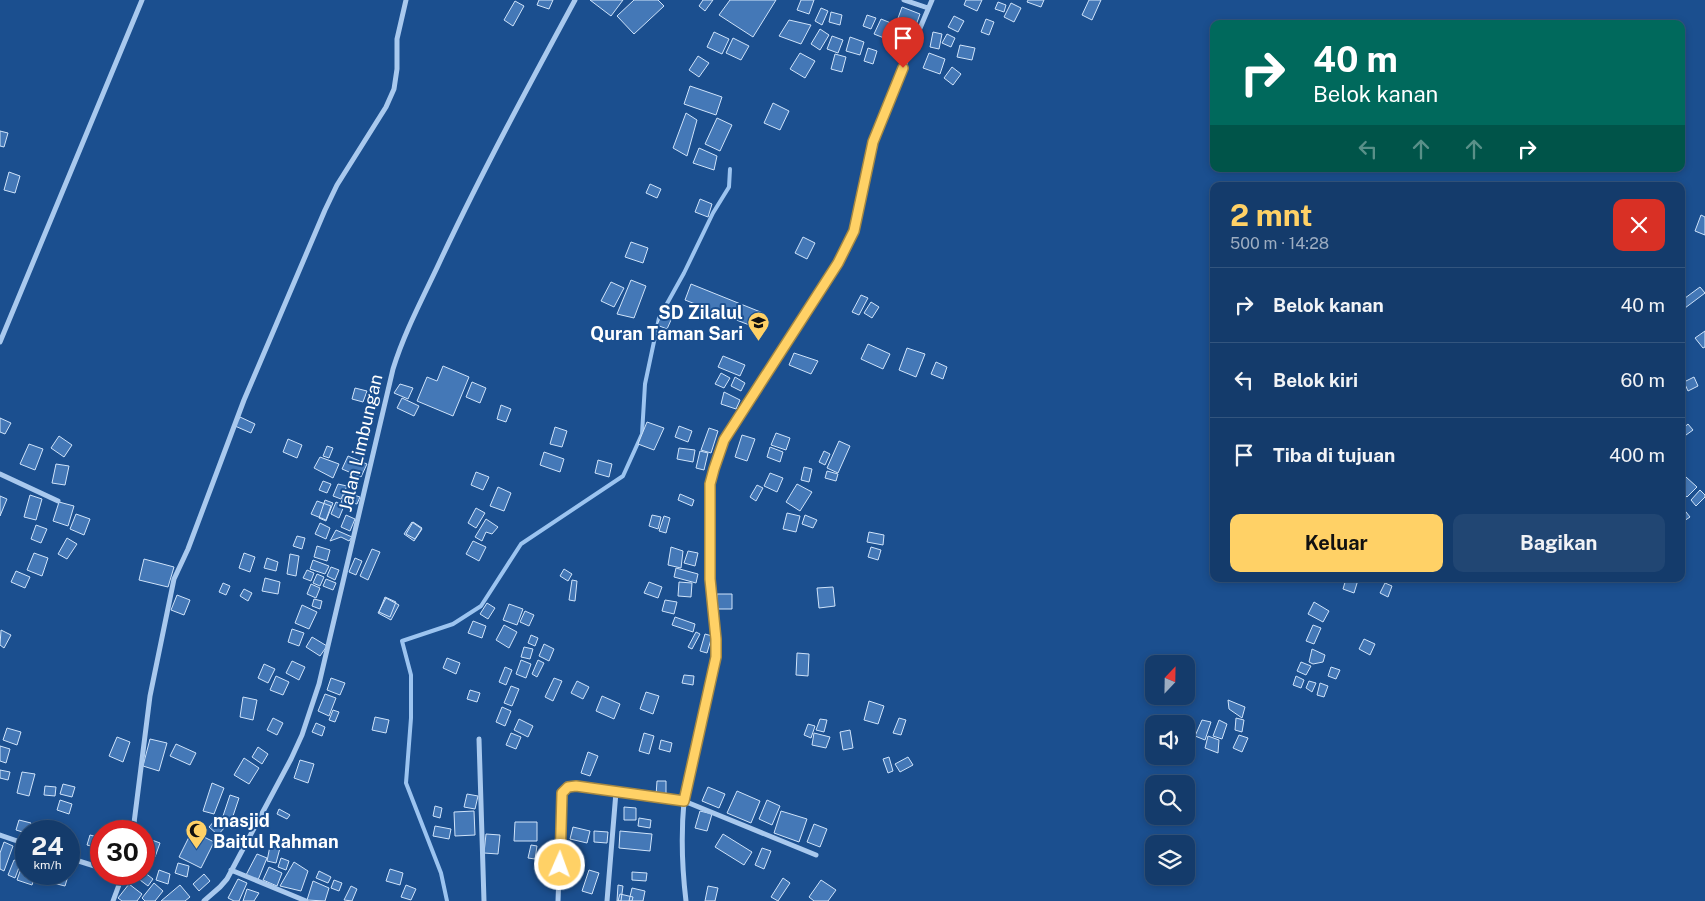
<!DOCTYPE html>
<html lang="id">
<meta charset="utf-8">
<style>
body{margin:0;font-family:"Public Sans",sans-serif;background:#214673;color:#f1f3f6;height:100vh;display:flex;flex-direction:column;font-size:19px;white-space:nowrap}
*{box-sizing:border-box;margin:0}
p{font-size:16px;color:#9dadc1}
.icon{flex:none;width:28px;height:28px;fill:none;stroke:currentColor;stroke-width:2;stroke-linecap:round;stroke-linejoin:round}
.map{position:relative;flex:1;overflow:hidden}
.details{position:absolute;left:1210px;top:182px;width:475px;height:400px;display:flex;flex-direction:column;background:#143b6b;border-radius:10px;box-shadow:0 2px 8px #0003,0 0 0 1px #33557e}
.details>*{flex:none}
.guide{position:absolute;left:1210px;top:20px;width:475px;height:152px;border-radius:10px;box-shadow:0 2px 8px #0003,0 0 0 1px #33557e;background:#00695c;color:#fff;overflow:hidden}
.needle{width:32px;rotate:22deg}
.tools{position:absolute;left:1145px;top:655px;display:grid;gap:10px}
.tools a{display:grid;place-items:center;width:50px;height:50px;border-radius:10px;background:#143b6b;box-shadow:0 2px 8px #0003,0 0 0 1px #33557e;font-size:25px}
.speed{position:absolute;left:15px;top:820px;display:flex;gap:10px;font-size:25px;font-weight:700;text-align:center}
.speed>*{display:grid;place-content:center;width:65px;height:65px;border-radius:50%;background:#143b6b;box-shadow:0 2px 8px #0003,0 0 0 1px #33557e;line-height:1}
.speed small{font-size:12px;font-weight:400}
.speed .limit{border:8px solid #d22;background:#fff;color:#111}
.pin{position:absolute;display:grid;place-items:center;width:42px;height:42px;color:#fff;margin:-51px -21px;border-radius:50% 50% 50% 0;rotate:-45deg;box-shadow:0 0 5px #0007}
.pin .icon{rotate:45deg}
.me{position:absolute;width:55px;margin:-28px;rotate:2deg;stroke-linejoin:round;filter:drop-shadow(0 0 4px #0008)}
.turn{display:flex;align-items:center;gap:18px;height:105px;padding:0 20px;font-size:22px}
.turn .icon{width:65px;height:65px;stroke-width:2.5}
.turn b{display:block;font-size:35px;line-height:42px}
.lanes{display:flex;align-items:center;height:48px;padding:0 20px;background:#0003;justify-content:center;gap:25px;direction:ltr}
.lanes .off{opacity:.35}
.round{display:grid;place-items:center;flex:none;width:52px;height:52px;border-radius:10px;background:#214673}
.headline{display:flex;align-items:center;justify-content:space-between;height:85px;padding:0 20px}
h1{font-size:30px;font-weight:700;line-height:38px;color:#ffd166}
.cta{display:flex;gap:10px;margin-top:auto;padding:10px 20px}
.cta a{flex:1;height:58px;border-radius:10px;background:#ffd166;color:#111;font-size:20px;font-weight:700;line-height:58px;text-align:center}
.cta a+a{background:#214673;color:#f1f3f6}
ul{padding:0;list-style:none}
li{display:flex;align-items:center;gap:15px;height:75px;padding:0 20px;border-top:1px solid #33557e}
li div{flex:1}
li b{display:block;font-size:19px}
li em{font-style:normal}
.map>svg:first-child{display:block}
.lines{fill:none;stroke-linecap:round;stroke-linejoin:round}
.stream{stroke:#9cc4f0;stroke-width:4}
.building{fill:#4478b7;stroke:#cfe3fa}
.street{stroke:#a9c9ee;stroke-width:5}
.route-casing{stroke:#a68842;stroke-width:12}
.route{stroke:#ffd166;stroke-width:9}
.labels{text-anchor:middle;stroke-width:4;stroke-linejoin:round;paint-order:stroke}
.poi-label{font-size:18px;font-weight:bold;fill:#fff;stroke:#1b4f8f;text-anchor:end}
.street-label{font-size:18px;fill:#fff;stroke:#1b4f8f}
</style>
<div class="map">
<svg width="1705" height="901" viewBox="0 0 1705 901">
<rect width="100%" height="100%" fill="#1b4f8f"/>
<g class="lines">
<!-- stream -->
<path class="stream" d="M447,901l-6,-28 -35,-90 5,-65v-43l-9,-34 51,-17 28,-18 40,-62 102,-68 19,-42 3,-50 14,-66 25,-45 29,-60 16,-26 1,-18"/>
</g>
<!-- building -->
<path class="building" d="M539,0h14l-4,9 -12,-4z
M590,0h33l-12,16z
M634,0h24l6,6 -30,28 -17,-18z
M703,0h10l-8,11 -6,-5z
M730,0h46l-23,37 -34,-22z
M801,0h13l-5,14 -12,-4z
M966,0h16l-5,11 -13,-6z
M1028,0h16l-3,7 -14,-5z
M1089,0h12l-9,20 -10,-5z
M515,1l9,5 -11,20 -9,-6z
M998,2l8,3 -2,7 -9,-3z
M1011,3l10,5 -7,14 -10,-5z
M902,7l18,7 -5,14 -18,-7z
M821,8l7,3 -6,14 -7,-4z
M831,12l11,3 -2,10 -11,-3z
M867,15l9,3 -5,11 -8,-3z
M954,16l10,5 -6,11 -10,-5z
M881,19l10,4 -7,15 -10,-4z
M986,19l8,3 -5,13 -8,-3z
M789,20l22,5 -10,19 -22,-8z
M820,29l9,6 -9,15 -9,-6z
M714,32l15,7 -7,15 -15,-7z
M933,32l9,2 -3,15 -9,-2z
M947,34l8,4 -4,9 -9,-4z
M832,36l11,4 -5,13 -11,-4z
M850,37l14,5 -4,13 -14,-4z
M733,38l16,8 -8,14 -15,-7z
M960,45l15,3 -3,12 -15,-3z
M868,48l9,3 -4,13 -9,-3z
M800,53l15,8 -10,17 -15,-9z
M929,53l16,6 -5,15 -17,-6z
M835,54l11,3 -4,15 -11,-3z
M698,56l11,7 -10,14 -10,-7z
M952,67l9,7 -8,11 -9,-7z
M690,86l32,11 -6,18 -32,-11z
M773,103l16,8 -9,19 -16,-7z
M686,113l11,7 -10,36 -14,-8z
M717,118l15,7 -12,26 -15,-7z
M0,131l8,2 -4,14 -4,-1z
M699,148l18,8 -3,14 -21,-7z
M9,172l11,4 -5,17 -11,-3z
M650,184l11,5 -4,9 -11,-5z
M700,199l12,5 -4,13 -13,-5z
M1701,215l4,2v18l-10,-4z
M803,237l12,6 -8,16 -12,-6z
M631,242l17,6 -5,15 -18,-6z
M631,280l15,6 -12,32 -17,-4z
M611,282l13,6 -10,19 -13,-6z
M691,284l72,29 -6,15 -72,-28z
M1700,287l5,6 -24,18v-10z
M861,295l7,3 -9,17 -7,-3z
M871,302l8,5 -7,11 -8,-5z
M665,307l10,4 -8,18 -10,-4z
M1705,331v16l-2,1 -8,-10z
M868,344l22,10 -7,15 -22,-10z
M907,348l18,6 -9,23 -17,-7z
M794,353l24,8 -7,13 -22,-9z
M723,356l22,9 -5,11 -22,-9z
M936,362l11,5 -4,12 -12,-5z
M443,366l26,11 -16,39 -36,-15 10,-24 10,4z
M721,373l9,5 -6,10 -9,-4z
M735,377l10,6 -4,8 -10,-5z
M1694,377l4,9 -10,5 -4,-9z
M472,382l14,6 -6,15 -14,-6z
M400,384l13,4 -5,11 -14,-6z
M355,388l12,3 -4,11 -11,-3z
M724,392l16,8 -4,9 -15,-5z
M402,398l17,8 -5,10 -17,-8z
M501,405l10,4 -5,13 -9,-3z
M240,417l15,7 -4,9 -16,-7z
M0,418l11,5 -6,11 -5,-2z
M647,422l17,6 -10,22 -16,-6z
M1688,424l5,6 -7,5 -5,-5z
M679,426l13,5 -4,11 -13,-5z
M555,427l12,4 -5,16 -12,-3z
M709,428l9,3 -7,22 -10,-3z
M776,433l14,5 -4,12 -15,-5z
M742,435l13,4 -8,22 -12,-4z
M59,436l13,9 -8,12 -13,-9z
M288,439l14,6 -5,13 -14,-6z
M839,441l11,5 -12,27 -11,-5z
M29,444l14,5 -8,21 -15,-6z
M327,446l6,2 -4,10 -6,-2z
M770,447l13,5 -3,10 -13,-5z
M679,448l16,2 -2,12 -16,-3z
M700,451l8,2 -4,17 -8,-2z
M824,451l6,3 -5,11 -6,-3z
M544,452l20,7 -4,13 -20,-7z
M348,456l19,8 -6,13 -19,-8z
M320,457l19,7 -6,14 -19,-10z
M598,460l14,4 -3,13 -14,-4z
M56,464l13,2 -4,19 -13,-2z
M804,467l8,2 -3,13 -8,-2z
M827,471l11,3 -2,7 -11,-3z
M476,472l13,5 -6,13 -12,-5z
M770,473l13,5 -6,14 -13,-6z
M1686,477l11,10 -10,10 -6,-5v-11z
M323,481l8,3 -4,9 -8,-3z
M338,484l9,2 -6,13 -8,-3z
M797,484l15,8 -12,19 -14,-9z
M757,485l6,3 -7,13 -6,-4z
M498,487l13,6 -7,18 -14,-5z
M1700,490l5,5v2l-9,9 -5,-6z
M345,492l15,5 -3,7 -8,-2 -2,4 -6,-3z
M680,494l14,6 -2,6 -14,-6z
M30,495l12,4 -6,21 -12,-3z
M0,496l7,3 -7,17z
M325,500l8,3 -7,18 -7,-3z
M317,501l14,5 -5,14 -15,-6z
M59,502l15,4 -6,20 -15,-5z
M336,502l8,4 -5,12 -8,-4z
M1682,507l8,10 -6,4 -3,-4z
M476,508l9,5 -9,15 -8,-5z
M787,513l13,3 -4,16 -13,-3z
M76,514l14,5 -6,16 -14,-6z
M346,515l9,4 -5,12 -9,-4z
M652,515l9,2 -3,12 -9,-3z
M805,515l12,5 -4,8 -11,-4z
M664,516l6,2 -4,15 -7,-2z
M486,519l12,8 -6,7 -6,-2 -4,9 -7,-4z
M412,522l10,7 -8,12 -10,-7z
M413,522l9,6 -7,11 -9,-5z
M320,523l10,5 -4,11 -11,-5z
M36,525l11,4 -6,14 -10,-4z
M336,530l16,7 -3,4 -8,-4 -11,4z
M869,532l15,3 -1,10 -16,-3z
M297,536l8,2 -3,11 -9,-3z
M67,538l10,6 -10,15 -9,-5z
M473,541l13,6 -7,14 -13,-7z
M317,546l13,4 -3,11 -13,-4z
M671,547l12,4 -2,17 -13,-3z
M871,547l10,3 -3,10 -10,-3z
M372,549l8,3 -12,28 -8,-4z
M688,551l10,2 -3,13 -11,-3z
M34,553l14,5 -6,18 -15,-6z
M244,553l11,4 -5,15 -11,-4z
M290,554l9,2 -3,20 -9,-2z
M267,558l11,4 -2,9 -12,-3z
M355,558l7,3 -6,14 -7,-3z
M144,559l30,8 -6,20 -29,-7z
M313,560l16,6 -4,8 -15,-5z
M331,567l8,3 -4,10 -8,-4z
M676,568l22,6 -2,9 -22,-6z
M564,569l8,5 -4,7 -8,-5z
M307,570l7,3 -3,8 -8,-3z
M16,571l14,6 -5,11 -14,-6z
M317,574l7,3 -4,9 -7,-3z
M265,578l15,4 -2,12 -16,-3z
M326,579l10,4 -3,7 -10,-4z
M1346,579l12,1 -4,13 -11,-4z
M572,580l5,1 -2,20 -6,-1z
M649,582l13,5 -4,11 -14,-5z
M679,582l13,1 -1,14 -13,-1z
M223,583l7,3 -4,9 -7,-3z
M1385,583l7,3 -4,11 -8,-4z
M311,584l9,4 -4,10 -9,-4z
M833,587l2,19 -16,2 -2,-20z
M244,589l8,4 -4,8 -8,-5z
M717,594h15v15h-15z
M177,595l13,5 -6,15 -13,-5z
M385,597l11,5 -6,15 -11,-5z
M386,598l13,7 -8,15 -13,-7z
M314,599l8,2 -2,8 -8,-3z
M665,600l12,2 -3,12 -12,-3z
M1314,602l15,9 -6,11 -15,-8z
M487,603l8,5 -7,11 -8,-5z
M509,604l14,5 -6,16 -14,-5z
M302,605l15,7 -8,17 -14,-6z
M525,611l9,4 -5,11 -9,-4z
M675,617l20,7 -2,8 -21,-7z
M473,621l13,5 -4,12 -14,-5z
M504,625l13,7 -8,16 -13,-8z
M1313,625l8,3 -7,16 -8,-3z
M292,629l12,4 -5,13 -11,-4z
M1,630l10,5 -7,13 -4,-3z
M696,632l4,2 -8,15 -4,-2z
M705,634l7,2 -5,17 -7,-2z
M531,635l7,3 -3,8 -7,-3z
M312,637l15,9 -7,10 -14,-9z
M1364,639l11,5 -5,11 -11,-6z
M544,644l10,5 -5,12 -10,-5z
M524,647l9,2 -3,10 -9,-2z
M1312,649l13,6 -2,7 -10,2 -4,-2z
M797,653l12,1 -1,22 -12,-1z
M447,658l13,5 -4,11 -13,-6z
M521,660l10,4 -5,14 -10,-4z
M538,660l6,3 -7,14 -5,-3z
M292,661l13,6 -6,13 -13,-7z
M1301,662l10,4 -5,9 -9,-4z
M264,664l11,5 -7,14 -10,-5z
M505,667l7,3 -6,15 -7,-3z
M1331,667l9,3 -4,9 -8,-3z
M684,675l10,1 -1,9 -11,-2z
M276,676l13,6 -6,13 -13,-5z
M1296,676l8,4 -3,8 -8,-3z
M331,678l14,5 -5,12 -13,-5z
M554,678l8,3 -9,20 -8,-4z
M577,681l12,6 -6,12 -12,-6z
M1309,681l7,2 -4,9 -6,-4z
M1320,683l8,3 -4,11 -7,-2z
M511,686l8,3 -7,17 -8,-3z
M470,690l10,3 -3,9 -10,-3z
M646,692l13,4 -6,18 -13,-5z
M325,694l11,4 -7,18 -11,-5z
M602,696l18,8 -6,15 -18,-8z
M243,697l14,3 -4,20 -13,-3z
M1228,700l17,7 -3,11 -13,-9z
M869,701l15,5 -6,18 -14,-4z
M502,707l9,4 -6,15 -9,-4z
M333,710l6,2 -4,10 -6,-2z
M375,717l14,3 -3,13 -14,-3z
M273,718l10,5 -6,12 -10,-5z
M899,718l7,2 -5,15 -8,-2z
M1236,718l8,2 -2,12 -7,-2z
M519,719l14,7 -5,11 -14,-7z
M820,719l7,1 -3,12 -8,-2z
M1202,720l9,2 -6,18 -10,-4z
M1219,720l8,4 -5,15 -9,-3z
M316,723l9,4 -3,9 -10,-4z
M808,724l7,2 -4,12 -7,-3z
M7,728l14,4 -4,13 -14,-5z
M850,730l3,18 -10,2 -3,-18z
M511,733l10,4 -5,12 -10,-4z
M644,733l10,3 -5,18 -10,-3z
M814,733l16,4 -4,11 -14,-3z
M1239,735l9,3 -6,14 -9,-4z
M1208,736l11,4 -1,13 -13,-5z
M117,737l13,5 -7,20 -14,-6z
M150,739l17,4 -8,28 -16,-5z
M661,740l11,3 -2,9 -11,-3z
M176,744l20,9 -6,12 -20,-9z
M0,746l10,3 -4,14 -6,-2z
M258,747l10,7 -6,10 -10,-7z
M588,752l10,4 -8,20 -9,-3z
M889,757l4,14 -5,2 -5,-14z
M908,757l5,8 -13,7 -5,-8z
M244,758l15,10 -10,16 -15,-9z
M300,760l14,4 -6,19 -14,-5z
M0,770l10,2 -2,8 -8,-2z
M22,772l13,2 -6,22 -12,-3z
M657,781h9v15h-10z
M212,783l12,5 -10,26 -11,-3z
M63,784l12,3 -3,10 -12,-3z
M45,786l11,1 -1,9 -11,-1z
M708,787l17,7 -6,14 -17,-7z
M737,791l23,10 -9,22 -24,-10z
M467,794l11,2 -3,13 -11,-2z
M230,795l9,3 -7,21 -9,-3z
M60,800l12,4 -3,10 -12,-4z
M767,800l13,6 -8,19 -13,-6z
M435,806l7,2 -2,10 -7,-2z
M624,807l12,1v12h-12z
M279,809l11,6 -3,4 -10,-5z
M474,811l1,24 -20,1 -1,-24z
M700,811l12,3 -5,17 -12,-3z
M781,811l26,8 -8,23 -25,-9z
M639,818l12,2 -1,8 -12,-2z
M216,819l9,8 -7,8 -9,-8z
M19,820l12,3 -2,8h-3v2l-10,-3z
M515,822h22v19h-23z
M814,824l13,5 -7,18 -13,-5z
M435,826l16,3 -2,10 -16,-3z
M573,827l17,4 -3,12 -17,-4z
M192,831l22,11 -13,26 -22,-11z
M594,831l14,1 -1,11 -13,-1z
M620,831l32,3 -2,17 -31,-3z
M486,834l14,1 -2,19 -14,-1z
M723,834l29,18 -8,13 -29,-18z
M90,835l11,3 -2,10 -12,-3z
M144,837l16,6 -5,14 -11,-4z
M4,842l9,4 -9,25 -4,-2v-16z
M531,845l6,1 -2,13 -7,-1z
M270,846l10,2 -4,15 -9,-2z
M762,848l9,3 -7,18 -9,-4z
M257,854l10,4 -9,22 -12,-5z
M281,858l8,3 -3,9 -8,-3z
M14,860l7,2 -6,16 -7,-3z
M294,862l14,9 -7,20 -21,-5z
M23,863l3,1v10h10l-4,11 -15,-5z
M178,863l11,3 -2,11 -12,-4z
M269,867l13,6 -5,13 -14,-6z
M390,869l13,4 -3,12 -14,-4z
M159,870l11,4 -2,10 -12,-4z
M589,870l10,3 -7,21 -10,-3z
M319,871l12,6 -3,6 -12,-5z
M144,872l9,7 -5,7 -16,-12h12z
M632,872l15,1 -1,8 -14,-1z
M55,874l13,2 -3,10 -12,-3z
M204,874l6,7 -11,10 -6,-7z
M783,878l7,5 -12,18 -7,-4z
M238,879l9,4 -8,18h-5l-6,-3z
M334,880l8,3 -3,8 -8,-3z
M821,880l15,10 -8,11h-14l-5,-4z
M313,881l16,7 -4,13 -18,-1z
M154,883l9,8 -8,10h-10l-3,-3z
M129,884l13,10 -5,7h-15l-4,-3z
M180,885l10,12 -5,4h-24z
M406,885l10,4 -5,11 -10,-3z
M618,885l5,1 -2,15h-4z
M351,886l6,3 -5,12 -8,-1z
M708,886l10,2 -3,13h-10z
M632,888l13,3 -2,10h-14z
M247,889l12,4 -5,8h-11z
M620,894l13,3 -1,4h-14z"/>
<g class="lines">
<!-- street -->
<path class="street" d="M904,0l24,8
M0,342l142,-342
M0,474l58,27
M479,739l5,162
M133,831l17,-135 24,-117 14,-30 56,-149 81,-190 12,-25 49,-78 8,-18 3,-20v-30l9,-39
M0,835l26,9
M69,858l32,10
M231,870l75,31
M113,901l10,-27
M204,901l16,-14 7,-8 64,-120 11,-24 17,-51 74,-315c12,-39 32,-75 49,-112 41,-87 87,-172 133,-257
M558,901l4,-108 6,-6 8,-1 108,15 132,54
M607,901l9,-109
M686,901c-4,-33 -5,-67 -2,-100l32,-144v-18l-6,-60 1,-95 3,-15 10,-29 114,-177 16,-32 19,-89 30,-74 29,-68"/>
</g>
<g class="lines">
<defs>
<path id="route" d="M560,865l2,-72 6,-6 8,-1 108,15 32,-144v-18l-6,-60v-95l4,-15 10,-29 114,-177 16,-32 19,-89 30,-74"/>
</defs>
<!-- route casing -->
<use href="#route" class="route-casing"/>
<!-- route -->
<use href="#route" class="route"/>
</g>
<!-- icons -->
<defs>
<symbol id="school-pin" viewBox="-11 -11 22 30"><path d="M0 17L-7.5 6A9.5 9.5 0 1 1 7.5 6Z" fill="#ffd166" stroke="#1b4f8f"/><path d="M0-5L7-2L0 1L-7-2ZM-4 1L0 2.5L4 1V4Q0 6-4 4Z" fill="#111"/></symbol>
<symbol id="mosque-pin" viewBox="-11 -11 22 30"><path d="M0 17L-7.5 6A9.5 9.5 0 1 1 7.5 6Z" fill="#ffd166" stroke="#1b4f8f"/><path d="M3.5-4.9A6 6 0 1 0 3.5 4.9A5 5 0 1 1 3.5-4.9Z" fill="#111"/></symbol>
</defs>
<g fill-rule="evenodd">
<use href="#school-pin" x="746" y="310" width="25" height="34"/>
<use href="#mosque-pin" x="184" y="818" width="25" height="34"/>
</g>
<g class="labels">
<!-- poi labels -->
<g class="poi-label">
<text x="743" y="319">SD Zilalul<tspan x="743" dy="21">Quran Taman Sari</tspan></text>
<text x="213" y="827" text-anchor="start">masjid<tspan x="213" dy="21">Baitul Rahman</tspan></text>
</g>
<!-- street labels -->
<g class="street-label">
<text transform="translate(361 443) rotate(-77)" y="6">Jalan Limbungan</text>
</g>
</g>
</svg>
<div class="tools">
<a><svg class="needle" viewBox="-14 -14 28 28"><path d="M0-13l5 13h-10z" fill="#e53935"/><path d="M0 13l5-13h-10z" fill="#9dadc1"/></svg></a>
<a><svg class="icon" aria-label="sound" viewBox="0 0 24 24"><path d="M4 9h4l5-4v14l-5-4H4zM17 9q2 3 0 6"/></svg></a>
<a><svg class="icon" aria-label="search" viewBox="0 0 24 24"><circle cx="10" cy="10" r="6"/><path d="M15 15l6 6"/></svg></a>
<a><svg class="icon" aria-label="layers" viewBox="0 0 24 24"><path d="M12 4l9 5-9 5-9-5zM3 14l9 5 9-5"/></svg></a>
</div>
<div class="speed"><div>24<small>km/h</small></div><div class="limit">30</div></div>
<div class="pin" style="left:903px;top:68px;background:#d93025"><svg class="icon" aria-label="arrive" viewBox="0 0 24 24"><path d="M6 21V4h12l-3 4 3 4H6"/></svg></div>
<svg class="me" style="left:560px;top:865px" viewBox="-20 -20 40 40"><circle r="17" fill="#ffd166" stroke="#fff" stroke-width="3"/><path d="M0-11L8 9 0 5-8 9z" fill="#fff"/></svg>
<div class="guide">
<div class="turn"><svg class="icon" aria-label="right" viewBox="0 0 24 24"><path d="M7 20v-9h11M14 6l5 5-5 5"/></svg><div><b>40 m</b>Belok kanan</div></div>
<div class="lanes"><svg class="icon off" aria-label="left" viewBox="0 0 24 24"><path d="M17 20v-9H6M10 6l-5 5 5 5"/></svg><svg class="icon off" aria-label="ahead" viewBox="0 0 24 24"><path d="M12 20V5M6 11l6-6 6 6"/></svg><svg class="icon off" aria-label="ahead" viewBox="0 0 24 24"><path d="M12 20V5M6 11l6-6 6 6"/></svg><svg class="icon" aria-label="right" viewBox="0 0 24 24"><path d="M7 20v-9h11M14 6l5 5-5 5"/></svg></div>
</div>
<section class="details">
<div class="headline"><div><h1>2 mnt</h1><p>500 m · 14:28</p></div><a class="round" style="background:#d93025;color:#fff"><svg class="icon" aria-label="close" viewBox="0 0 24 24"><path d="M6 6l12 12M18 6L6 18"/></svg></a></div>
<ul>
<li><svg class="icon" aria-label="right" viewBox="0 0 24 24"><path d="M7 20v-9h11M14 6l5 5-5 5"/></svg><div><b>Belok kanan</b></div><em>40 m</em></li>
<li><svg class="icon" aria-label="left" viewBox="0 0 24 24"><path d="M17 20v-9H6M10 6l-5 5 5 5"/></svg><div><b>Belok kiri</b></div><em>60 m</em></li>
<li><svg class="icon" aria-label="arrive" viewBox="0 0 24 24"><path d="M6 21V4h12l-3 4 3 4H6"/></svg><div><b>Tiba di tujuan</b></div><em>400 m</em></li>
</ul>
<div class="cta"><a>Keluar</a><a>Bagikan</a></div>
</section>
</div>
